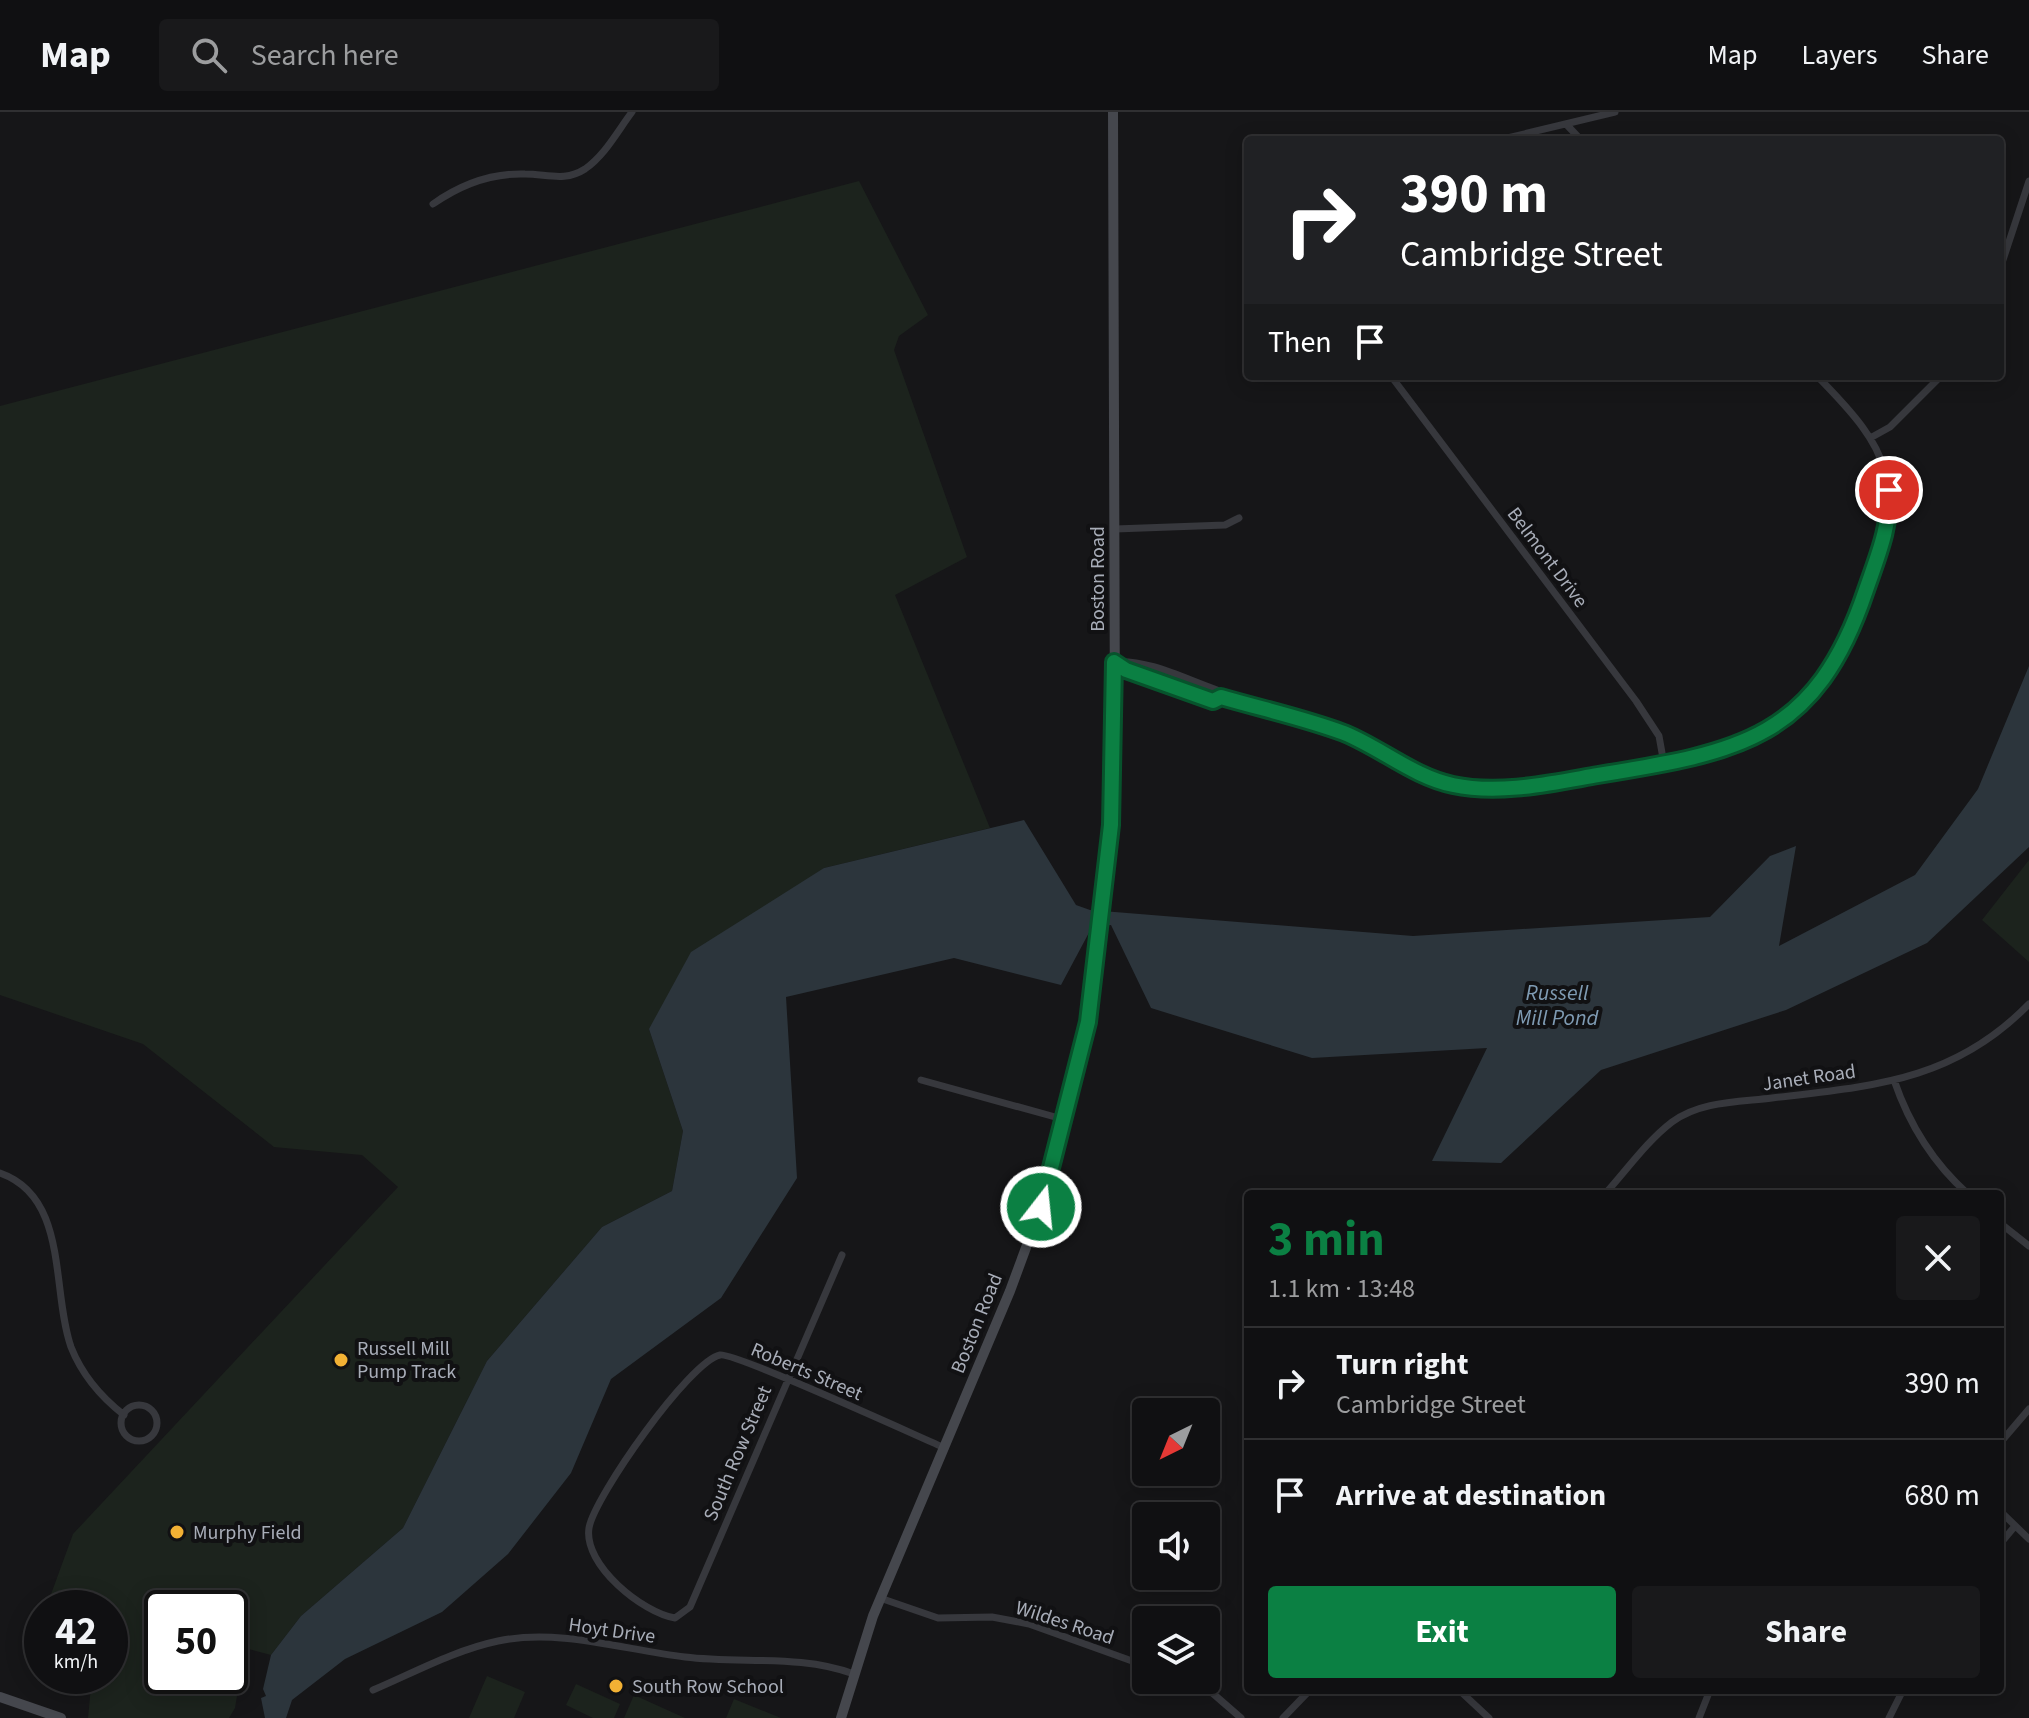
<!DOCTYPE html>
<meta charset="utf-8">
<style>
body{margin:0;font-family:"Source Sans 3",sans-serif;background:#19191b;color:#f1f3f6;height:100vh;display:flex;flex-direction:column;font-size:30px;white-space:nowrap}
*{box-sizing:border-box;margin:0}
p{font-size:26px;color:#9c9d9f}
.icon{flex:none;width:44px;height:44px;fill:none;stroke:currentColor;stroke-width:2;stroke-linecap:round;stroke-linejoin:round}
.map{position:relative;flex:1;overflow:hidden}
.sheet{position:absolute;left:1244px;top:1078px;width:760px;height:504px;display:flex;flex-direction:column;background:#101012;border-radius:8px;box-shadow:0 4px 20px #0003,0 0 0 2px #303032}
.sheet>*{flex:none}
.top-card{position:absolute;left:1244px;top:24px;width:760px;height:244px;border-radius:8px;box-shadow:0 4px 20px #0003,0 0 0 2px #303032;background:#202124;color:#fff;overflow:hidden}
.needle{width:52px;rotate:223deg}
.tools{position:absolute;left:1132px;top:1286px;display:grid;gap:16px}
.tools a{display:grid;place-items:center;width:88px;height:88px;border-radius:8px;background:#101012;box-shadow:0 4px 20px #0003,0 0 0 2px #303032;font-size:40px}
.speed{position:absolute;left:24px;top:1478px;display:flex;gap:16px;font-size:40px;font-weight:700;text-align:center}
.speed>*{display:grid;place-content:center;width:104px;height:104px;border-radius:50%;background:#101012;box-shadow:0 4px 20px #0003,0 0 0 2px #303032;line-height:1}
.speed small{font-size:20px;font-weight:400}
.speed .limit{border:4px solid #111;border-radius:12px;background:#fff;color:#111}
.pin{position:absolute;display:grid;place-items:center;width:68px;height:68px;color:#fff;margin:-34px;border:4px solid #fff;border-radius:50%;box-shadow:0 2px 8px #0007}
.me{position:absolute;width:88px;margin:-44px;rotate:16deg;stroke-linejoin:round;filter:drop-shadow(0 0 6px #0008)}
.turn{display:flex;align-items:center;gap:28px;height:168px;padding:0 24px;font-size:36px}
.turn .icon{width:104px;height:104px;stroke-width:2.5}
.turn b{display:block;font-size:56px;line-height:68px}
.then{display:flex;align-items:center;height:76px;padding:0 24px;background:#0003;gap:16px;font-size:30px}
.round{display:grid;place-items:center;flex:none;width:84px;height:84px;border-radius:8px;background:#19191b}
.summary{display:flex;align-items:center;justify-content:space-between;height:136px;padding:0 24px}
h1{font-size:48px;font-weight:700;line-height:60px;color:#0b8043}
.primary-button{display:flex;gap:16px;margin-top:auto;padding:16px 24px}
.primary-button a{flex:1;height:92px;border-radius:8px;background:#0b8043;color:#fff;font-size:32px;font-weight:700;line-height:92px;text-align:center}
.primary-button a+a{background:#19191b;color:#f1f3f6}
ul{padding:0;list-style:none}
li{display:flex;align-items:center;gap:24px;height:112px;padding:0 24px;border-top:2px solid #303032}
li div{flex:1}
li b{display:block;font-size:30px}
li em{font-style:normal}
header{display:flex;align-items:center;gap:48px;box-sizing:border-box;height:112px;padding:0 40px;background:#101012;border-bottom:2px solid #303032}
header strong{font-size:38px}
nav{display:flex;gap:44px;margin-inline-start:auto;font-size:28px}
.search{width:560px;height:72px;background:#19191b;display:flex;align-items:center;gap:20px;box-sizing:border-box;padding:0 28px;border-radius:8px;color:#9c9d9f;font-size:30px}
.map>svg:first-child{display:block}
.green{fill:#1c231d;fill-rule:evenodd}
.water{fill:#2c353c}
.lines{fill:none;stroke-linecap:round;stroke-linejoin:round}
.street{stroke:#37383d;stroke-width:7}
.secondary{stroke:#45474d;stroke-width:10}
.route-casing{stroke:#07532c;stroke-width:20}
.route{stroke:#0b8043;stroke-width:14}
.poi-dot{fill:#f2b134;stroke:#111113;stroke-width:3}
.labels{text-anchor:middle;stroke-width:8;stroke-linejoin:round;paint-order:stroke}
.street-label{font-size:20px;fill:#a8adb8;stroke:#111113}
.poi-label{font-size:20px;fill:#a8adb8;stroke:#111113;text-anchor:start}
.water-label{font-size:22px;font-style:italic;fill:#7f9bb3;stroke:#111113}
</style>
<header>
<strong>Map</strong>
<div class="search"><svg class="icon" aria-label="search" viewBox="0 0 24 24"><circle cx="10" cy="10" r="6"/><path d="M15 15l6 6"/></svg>Search here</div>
<nav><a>Map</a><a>Layers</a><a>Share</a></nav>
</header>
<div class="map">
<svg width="2029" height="1606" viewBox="0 0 2029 1606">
<rect width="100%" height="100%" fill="#161618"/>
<!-- green -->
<path class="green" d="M859,69l69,134 -29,21 -5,14 73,207 -72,38 95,233 -166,40 -175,161 34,102 -11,60 -70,36 -115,134 -84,167 -102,88 -30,39 -26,-7 -10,60 -6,10h-141l4,-42h18v-68h-64l27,-74 325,-347 -36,-32 -88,-8 -131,-103 -143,-49v-589zM162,1496h68v68h-68z
M2029,748v102l-47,-42z
M487,1564l38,16 -11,26h-45z
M576,1572l44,20 -6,14h-21l-27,-13z
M634,1583l51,23h-61z
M734,1587l47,19h-55z"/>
<!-- water -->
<path class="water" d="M2029,554v181l-102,96 -141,67 -185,60 -100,93 -69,-2 55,-113 -175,10 -161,-50 -40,-83 -19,2 -31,58 -107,-27 -168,39 11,181 -76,120 -110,81 -40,94 -63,81 -66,58 -97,47 -53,41 -6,18h-21l-4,-20 5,-2 -3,-7 8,-34 30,-39 102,-88 84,-167 115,-134 70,-36 11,-60 -34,-102 42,-77 133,-84 200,-48 52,85 14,5 323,26 297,-19 60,-61 26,-10 -17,100 136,-71 63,-86z"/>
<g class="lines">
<!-- street -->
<path class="street" d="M1566,12l15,16
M1499,28l116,-28
M433,92c27,-19 59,-31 92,-30 22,0 40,8 60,-5 20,-14 32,-37 47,-57
M2000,157l29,-88
M1391,264l245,325 23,35 5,28
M1872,325l18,-10 51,-51
M1115,417l110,-4 14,-7
M1114,550c34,-3 71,17 103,28l4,7c40,12 82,21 122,36 37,14 69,42 109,52 45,11 98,-2 143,-9 152,-26 220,-33 274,-192 34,-104 24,-131 -52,-208
M1116,551l97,38 8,-4
M921,968l145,40
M1894,968c15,44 39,83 74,114
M0,1061c69,24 51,117 71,174 11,28 30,50 53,68
M1605,1082c21,-23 42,-53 67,-72 28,-21 67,-20 100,-24 102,-12 182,-17 257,-94
M2000,1111l29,23
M842,1143l-152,352 -15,11c-32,-5 -92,-53 -86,-90 5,-31 101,-167 131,-173 14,-3 197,81 225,93
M121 1311a18 18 0 1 1 36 0a18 18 0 1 1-36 0Z
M2000,1331l29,-34
M2000,1399l29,28
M2000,1432l15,-18
M880,1486l58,20 54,-1 37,7 117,42
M1183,1568l27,11 31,27
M373,1578c40,-17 82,-40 125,-49 61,-13 127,9 187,16 57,7 115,-3 169,17
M1459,1578l30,28
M1283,1606l27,-28
M1699,1606l11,-28
M1889,1606l14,-28"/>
<!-- secondary -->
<path class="secondary" d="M0,1585l61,21
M841,1606l32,-102 137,-325 31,-84 47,-185 17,-125 10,-160 -2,-625"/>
</g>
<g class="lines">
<defs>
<path id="route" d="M1041,1095l47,-185 23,-197 3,-163 12,8 87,31 8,-4c41,12 83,21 123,36 37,15 70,44 109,52 47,10 99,-2 145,-10 142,-23 218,-36 268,-185 11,-32 25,-65 23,-100"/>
</defs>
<!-- route casing -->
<use href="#route" class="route-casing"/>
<!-- route -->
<use href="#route" class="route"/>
</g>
<!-- markers -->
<g class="poi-dot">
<circle cx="341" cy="1248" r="8"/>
<circle cx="177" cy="1420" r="8"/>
<circle cx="616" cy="1574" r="8"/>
</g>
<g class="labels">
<!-- street labels -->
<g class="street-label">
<text transform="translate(1548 445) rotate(53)" y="7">Belmont Drive</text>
<text transform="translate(1097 467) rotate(-90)" y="7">Boston Road</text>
<text transform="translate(1809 965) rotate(-8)" y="7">Janet Road</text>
<text transform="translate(976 1211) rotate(-68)" y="7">Boston Road</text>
<text transform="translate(807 1259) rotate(23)" y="7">Roberts Street</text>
<text transform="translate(737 1341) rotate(-67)" y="7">South Row Street</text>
<text transform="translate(1065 1510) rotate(18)" y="7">Wildes Road</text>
<text transform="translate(612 1518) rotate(8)" y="7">Hoyt Drive</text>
</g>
<!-- poi labels -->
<g class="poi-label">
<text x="357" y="1243">Russell Mill<tspan x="357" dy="23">Pump Track</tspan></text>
<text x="193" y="1427">Murphy Field</text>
<text x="632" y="1581">South Row School</text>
</g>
<!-- water labels -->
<g class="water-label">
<text x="1557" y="888">Russell<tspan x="1557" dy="25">Mill Pond</tspan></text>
</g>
</g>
</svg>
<div class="tools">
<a><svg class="needle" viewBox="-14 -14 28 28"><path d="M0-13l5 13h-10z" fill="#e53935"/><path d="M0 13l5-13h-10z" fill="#9c9d9f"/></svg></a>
<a><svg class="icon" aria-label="sound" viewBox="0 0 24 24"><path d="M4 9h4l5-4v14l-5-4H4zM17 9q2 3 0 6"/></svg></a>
<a><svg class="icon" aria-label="layers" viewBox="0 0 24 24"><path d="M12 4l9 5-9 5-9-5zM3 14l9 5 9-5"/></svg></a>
</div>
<div class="speed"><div>42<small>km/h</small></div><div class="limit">50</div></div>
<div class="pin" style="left:1889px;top:378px;background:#d93025"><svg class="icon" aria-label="arrive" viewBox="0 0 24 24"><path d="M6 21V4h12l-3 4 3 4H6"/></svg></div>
<svg class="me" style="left:1041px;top:1095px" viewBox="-20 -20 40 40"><circle r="17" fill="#0b8043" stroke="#fff" stroke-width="3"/><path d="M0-11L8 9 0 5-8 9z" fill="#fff"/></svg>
<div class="top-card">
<div class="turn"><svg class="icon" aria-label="right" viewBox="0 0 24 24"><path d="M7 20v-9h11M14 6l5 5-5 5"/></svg><div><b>390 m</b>Cambridge Street</div></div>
<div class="then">Then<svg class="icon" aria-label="arrive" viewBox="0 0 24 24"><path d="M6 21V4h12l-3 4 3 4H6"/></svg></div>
</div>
<section class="sheet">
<div class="summary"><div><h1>3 min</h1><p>1.1 km · 13:48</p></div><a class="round"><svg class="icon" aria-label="close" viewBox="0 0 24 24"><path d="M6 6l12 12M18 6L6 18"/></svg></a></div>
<ul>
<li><svg class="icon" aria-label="right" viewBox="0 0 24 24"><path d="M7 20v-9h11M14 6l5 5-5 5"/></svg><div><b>Turn right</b><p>Cambridge Street</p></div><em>390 m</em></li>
<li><svg class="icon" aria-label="arrive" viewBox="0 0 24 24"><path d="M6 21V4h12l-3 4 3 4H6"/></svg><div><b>Arrive at destination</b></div><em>680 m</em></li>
</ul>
<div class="primary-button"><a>Exit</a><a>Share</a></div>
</section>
</div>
